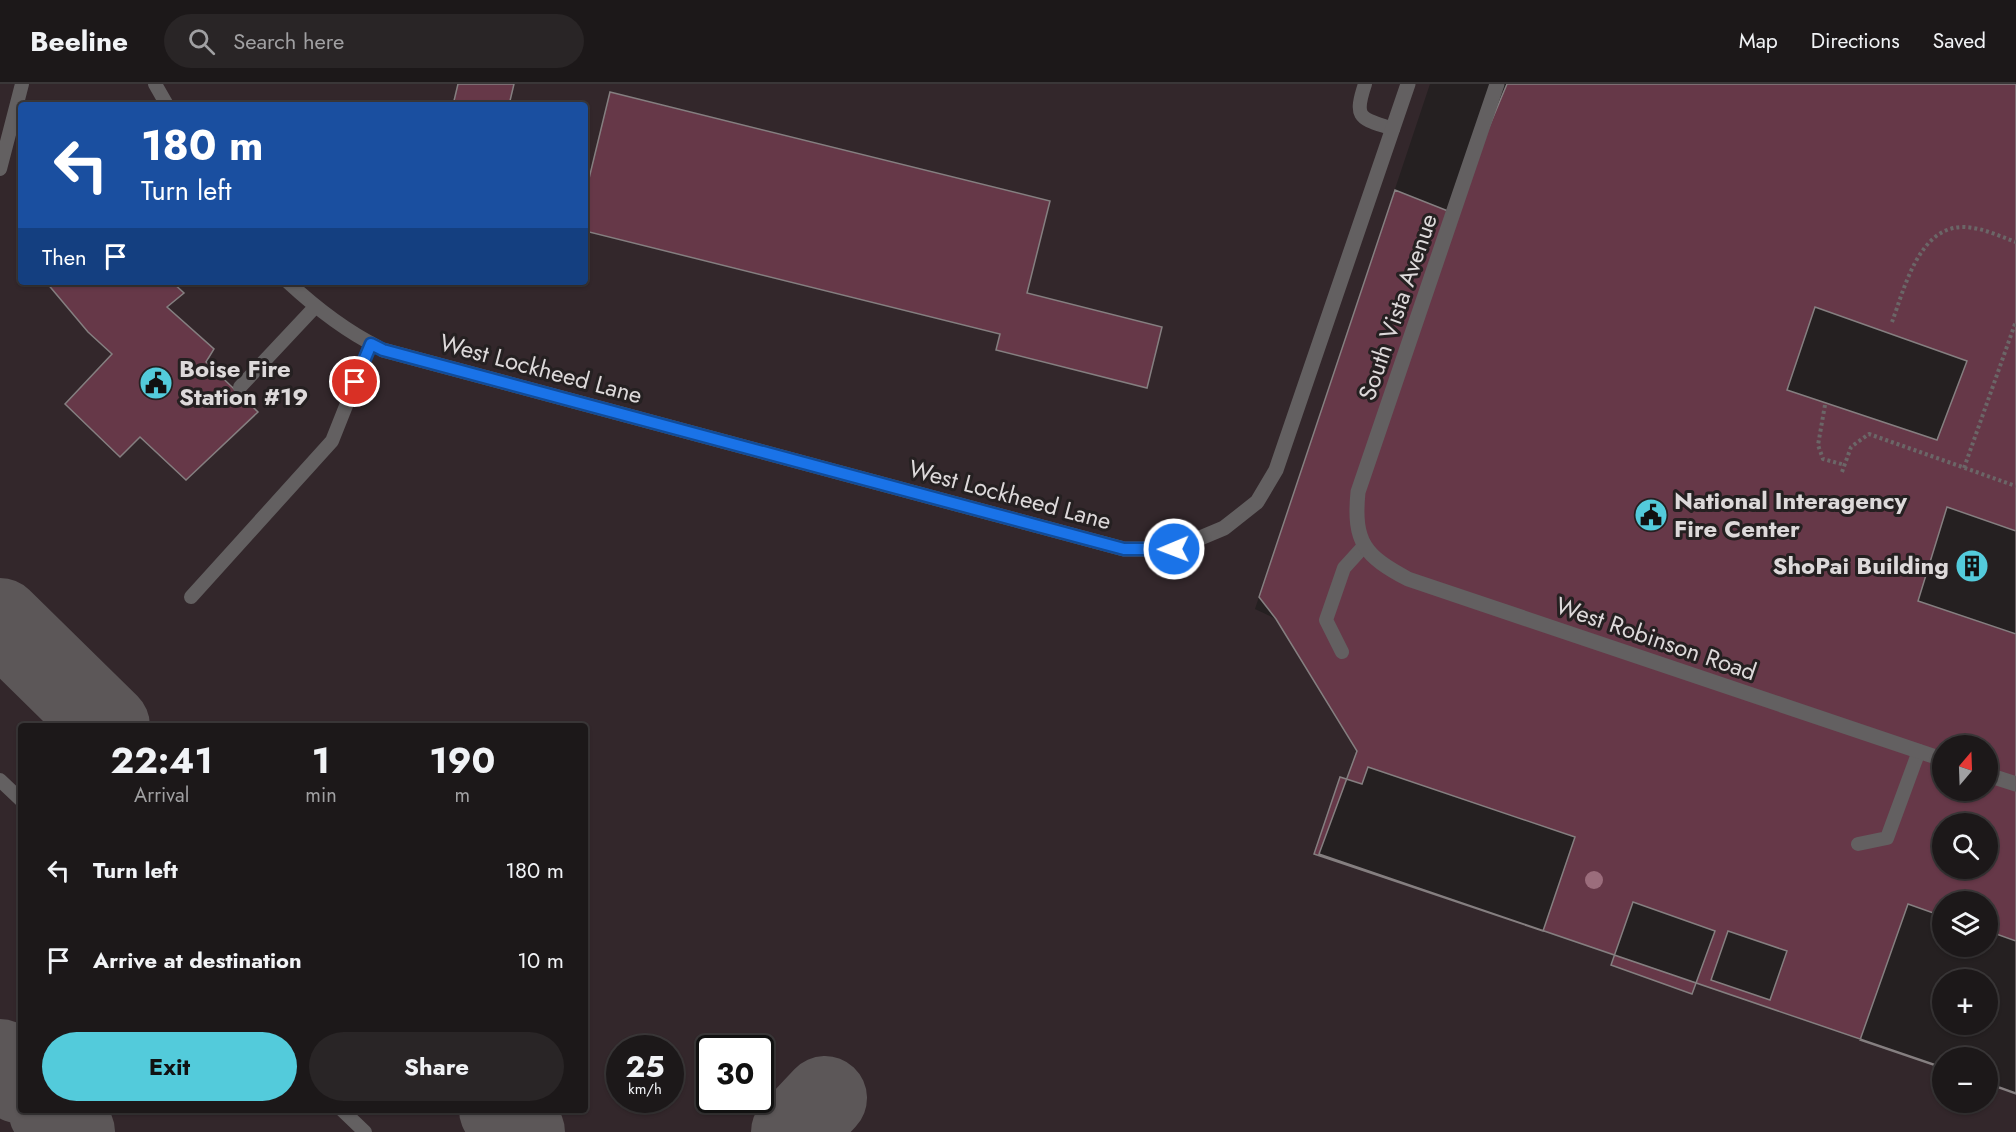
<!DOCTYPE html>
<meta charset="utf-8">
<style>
body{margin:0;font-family:Jost,sans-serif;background:#292526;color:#f1f3f6;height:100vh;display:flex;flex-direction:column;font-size:22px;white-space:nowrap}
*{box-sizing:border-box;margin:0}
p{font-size:20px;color:#a0a0a2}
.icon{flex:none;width:33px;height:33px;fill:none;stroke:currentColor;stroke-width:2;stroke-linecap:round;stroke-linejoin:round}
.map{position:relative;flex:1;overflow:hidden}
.drawer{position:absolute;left:18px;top:639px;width:570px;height:390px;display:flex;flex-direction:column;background:#1c1819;border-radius:6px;box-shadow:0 2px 4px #0004,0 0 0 2px #3a3738}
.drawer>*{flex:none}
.guide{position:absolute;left:18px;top:18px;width:570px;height:183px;border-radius:6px;box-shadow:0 2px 4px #0004,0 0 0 2px #3a3738;background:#1a4fa0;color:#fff;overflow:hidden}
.needle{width:39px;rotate:19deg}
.tools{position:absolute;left:1932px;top:651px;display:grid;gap:12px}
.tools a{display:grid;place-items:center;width:66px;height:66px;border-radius:50%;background:#1c1819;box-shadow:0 2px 4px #0004,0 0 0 2px #3a3738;font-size:30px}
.speed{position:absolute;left:606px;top:951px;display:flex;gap:12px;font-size:30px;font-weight:700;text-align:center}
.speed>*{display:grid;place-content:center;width:78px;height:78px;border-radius:50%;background:#1c1819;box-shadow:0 2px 4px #0004,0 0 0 2px #3a3738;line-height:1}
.speed small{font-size:15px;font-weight:400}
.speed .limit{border:3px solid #111;border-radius:9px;background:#fff;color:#111}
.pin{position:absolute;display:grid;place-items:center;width:51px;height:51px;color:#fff;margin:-26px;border:3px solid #fff;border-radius:50%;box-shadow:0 2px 6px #0007}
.me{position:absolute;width:66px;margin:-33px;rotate:269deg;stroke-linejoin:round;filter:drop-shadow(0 0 4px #0008)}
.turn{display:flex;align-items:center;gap:21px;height:126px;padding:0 24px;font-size:27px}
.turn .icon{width:78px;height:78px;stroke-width:2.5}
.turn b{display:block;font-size:42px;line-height:51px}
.then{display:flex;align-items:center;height:57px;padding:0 24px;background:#0003;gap:12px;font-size:22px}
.eta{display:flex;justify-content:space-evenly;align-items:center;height:102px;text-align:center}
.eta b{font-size:36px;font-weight:700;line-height:42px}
.primary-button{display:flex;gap:12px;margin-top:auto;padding:12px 24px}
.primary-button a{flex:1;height:69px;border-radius:36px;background:#53cbdb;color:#111;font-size:24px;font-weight:700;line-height:69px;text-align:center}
.primary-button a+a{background:#292526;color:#f1f3f6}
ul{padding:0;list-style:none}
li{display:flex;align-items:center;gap:18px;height:90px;padding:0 24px}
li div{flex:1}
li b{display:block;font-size:22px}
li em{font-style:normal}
header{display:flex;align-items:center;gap:36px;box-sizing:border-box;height:84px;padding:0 30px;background:#1c1819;border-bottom:2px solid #3a3738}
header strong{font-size:28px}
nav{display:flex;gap:33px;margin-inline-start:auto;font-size:21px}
.search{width:420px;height:54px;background:#292526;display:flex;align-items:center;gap:15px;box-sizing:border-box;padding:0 21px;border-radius:33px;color:#a0a0a2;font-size:22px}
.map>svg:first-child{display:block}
.built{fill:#33272b;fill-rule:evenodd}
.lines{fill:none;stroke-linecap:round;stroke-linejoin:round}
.taxiway{stroke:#5c5758;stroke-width:84}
.building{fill:#663848;stroke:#857f80;stroke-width:1.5;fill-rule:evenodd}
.path{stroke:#6b6667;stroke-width:4;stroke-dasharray:3 3;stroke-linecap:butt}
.service{stroke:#636061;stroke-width:14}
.minor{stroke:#636061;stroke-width:15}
.tree{fill:#9b6d7c}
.route-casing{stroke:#114b97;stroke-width:15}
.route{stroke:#1a73e8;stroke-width:10}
.labels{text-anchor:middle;stroke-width:6;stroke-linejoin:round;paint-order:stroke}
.street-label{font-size:24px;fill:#ddd9da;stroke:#252021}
.poi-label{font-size:24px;font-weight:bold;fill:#ddd9da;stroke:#252021;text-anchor:start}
</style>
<header>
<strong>Beeline</strong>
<div class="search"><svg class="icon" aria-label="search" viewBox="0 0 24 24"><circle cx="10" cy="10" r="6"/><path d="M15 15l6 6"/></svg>Search here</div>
<nav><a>Map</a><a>Directions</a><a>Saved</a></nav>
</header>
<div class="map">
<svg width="2016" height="1048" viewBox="0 0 2016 1048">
<rect width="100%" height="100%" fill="#252021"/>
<!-- built -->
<path class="built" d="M0,0h1430l-175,525 21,10 81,132 -38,103 623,213v35h46v-19l28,10v39h-2016zM21,21h564v177h-564zM21,642h564v384h-564zM620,964h50v52h-50zM710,964h50v52h-50z"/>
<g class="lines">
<!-- taxiway -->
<path class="taxiway" d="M0,536l108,106
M0,977l21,21
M50,1026l23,22
M501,1026l22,22
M793,1048l32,-34"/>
</g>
<!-- building -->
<path class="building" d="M458,0h56l-5,21h-56z
M1507,0h509v1009l-28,-10v-25h-46v9l-623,-213 38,-103 -81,-132 -17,-22 136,-407 58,23zM1942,662h46v44h-46zM1942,740h46v44h-46zM1942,818h46v44h-46zM1942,896h46v44h-46z
M610,8l440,109 -23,92 135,34 -15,61 -151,-38 4,-16 -415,-103v-36z
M46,198h126l12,11 -17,14 47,42 -8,13 52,50 -72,68 -46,-43 -20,20 -55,-53 47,-50 -24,-22z
M1815,223l152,54 -30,79 -150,-50z
M1947,423l69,24v103l-98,-33z
M1368,683l207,70 -32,94 -229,-77 26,-77 22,7z
M1633,818l82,29 -23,63 -81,-29z
M1908,820l34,12v30h46v-15l28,10v153l-28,-10v-26h-46v10l-82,-28zM1942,896h46v44h-46z
M1728,847l59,20 -17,49 -59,-20z"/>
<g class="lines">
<!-- path -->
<path class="path" d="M1892,238c12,-32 26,-94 70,-95 19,0 37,9 54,15
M1825,321l-7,40 5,14 22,6
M1964,384l52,-147
M1842,388l9,-25 18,-13 147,52"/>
<!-- service -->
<path class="service" d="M155,0l12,21
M1365,0c-12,36 -4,34 28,45
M0,85l22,-85
M288,198c28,26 56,48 90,65
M240,303l75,-80
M191,513l141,-156 39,-98
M1342,568l-16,-32 18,-52 20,-22
M0,696l21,20
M1858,760l29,-6 32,-87
M342,1026l23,22"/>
<!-- minor -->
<path class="minor" d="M1497,0l-139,408c-5,51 7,64 50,87l534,180
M383,266l741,199h50l50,-21 33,-26 19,-32 132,-386
M1988,691l28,9"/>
</g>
<!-- trees -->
<circle class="tree" cx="1594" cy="796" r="9"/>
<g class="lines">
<defs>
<path id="route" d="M355,298l16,-38 12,6 741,199h50"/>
</defs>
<!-- route casing -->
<use href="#route" class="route-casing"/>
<!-- route -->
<use href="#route" class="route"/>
</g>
<!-- icons -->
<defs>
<symbol id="civic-disc" viewBox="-11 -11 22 22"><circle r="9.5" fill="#53cbdb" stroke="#252021"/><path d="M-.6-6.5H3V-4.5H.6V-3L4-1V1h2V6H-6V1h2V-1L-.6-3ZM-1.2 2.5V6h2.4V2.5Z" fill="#111"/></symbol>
<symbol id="building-disc" viewBox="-11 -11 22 22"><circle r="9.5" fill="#53cbdb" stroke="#252021"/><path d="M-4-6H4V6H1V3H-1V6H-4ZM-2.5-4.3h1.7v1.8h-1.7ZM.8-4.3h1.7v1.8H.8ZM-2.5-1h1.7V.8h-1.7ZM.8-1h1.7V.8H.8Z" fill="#111"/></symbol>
</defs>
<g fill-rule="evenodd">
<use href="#civic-disc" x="137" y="280" width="38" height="38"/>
<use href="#civic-disc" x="1632" y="412" width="38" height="38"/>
<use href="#building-disc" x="1953" y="463" width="38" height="38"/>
</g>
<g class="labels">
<!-- street labels -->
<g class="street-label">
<text transform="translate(1398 223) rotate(-71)" y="8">South Vista Avenue</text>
<text transform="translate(541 285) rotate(15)" y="8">West Lockheed Lane</text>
<text transform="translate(1010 411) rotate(15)" y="8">West Lockheed Lane</text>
<text transform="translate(1656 555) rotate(19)" y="8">West Robinson Road</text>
</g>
<!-- poi labels -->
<g class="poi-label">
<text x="179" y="293">Boise Fire<tspan x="179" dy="28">Station #19</tspan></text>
<text x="1674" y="425">National Interagency<tspan x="1674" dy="28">Fire Center</tspan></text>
<text x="1949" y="490" text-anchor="end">ShoPai Building</text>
</g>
</g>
</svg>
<div class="tools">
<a><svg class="needle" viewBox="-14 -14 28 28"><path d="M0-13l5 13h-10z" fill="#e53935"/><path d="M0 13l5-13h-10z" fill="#a0a0a2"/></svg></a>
<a><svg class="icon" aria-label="search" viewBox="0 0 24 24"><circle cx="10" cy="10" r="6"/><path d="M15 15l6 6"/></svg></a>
<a><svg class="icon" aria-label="layers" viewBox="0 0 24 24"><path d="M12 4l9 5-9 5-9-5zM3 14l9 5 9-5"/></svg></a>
<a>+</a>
<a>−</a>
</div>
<div class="speed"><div>25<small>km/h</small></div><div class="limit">30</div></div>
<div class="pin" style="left:355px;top:298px;background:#d93025"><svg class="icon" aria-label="arrive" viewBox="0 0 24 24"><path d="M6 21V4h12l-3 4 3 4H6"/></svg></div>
<svg class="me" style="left:1174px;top:465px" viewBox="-20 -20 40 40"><circle r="17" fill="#1a73e8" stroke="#fff" stroke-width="3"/><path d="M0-11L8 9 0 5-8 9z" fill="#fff"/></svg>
<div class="guide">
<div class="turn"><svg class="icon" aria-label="left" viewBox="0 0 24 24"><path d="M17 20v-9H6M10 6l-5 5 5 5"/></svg><div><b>180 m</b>Turn left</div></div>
<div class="then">Then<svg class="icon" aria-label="arrive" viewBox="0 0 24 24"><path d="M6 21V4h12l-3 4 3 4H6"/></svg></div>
</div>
<section class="drawer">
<div class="eta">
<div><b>22:41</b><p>Arrival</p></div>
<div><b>1</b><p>min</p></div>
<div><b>190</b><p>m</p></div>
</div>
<ul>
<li><svg class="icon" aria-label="left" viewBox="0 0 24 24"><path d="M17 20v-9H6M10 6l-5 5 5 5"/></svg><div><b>Turn left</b></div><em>180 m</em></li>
<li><svg class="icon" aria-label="arrive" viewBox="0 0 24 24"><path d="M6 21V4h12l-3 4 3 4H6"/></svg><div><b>Arrive at destination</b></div><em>10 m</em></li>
</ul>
<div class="primary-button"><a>Exit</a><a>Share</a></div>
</section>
</div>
